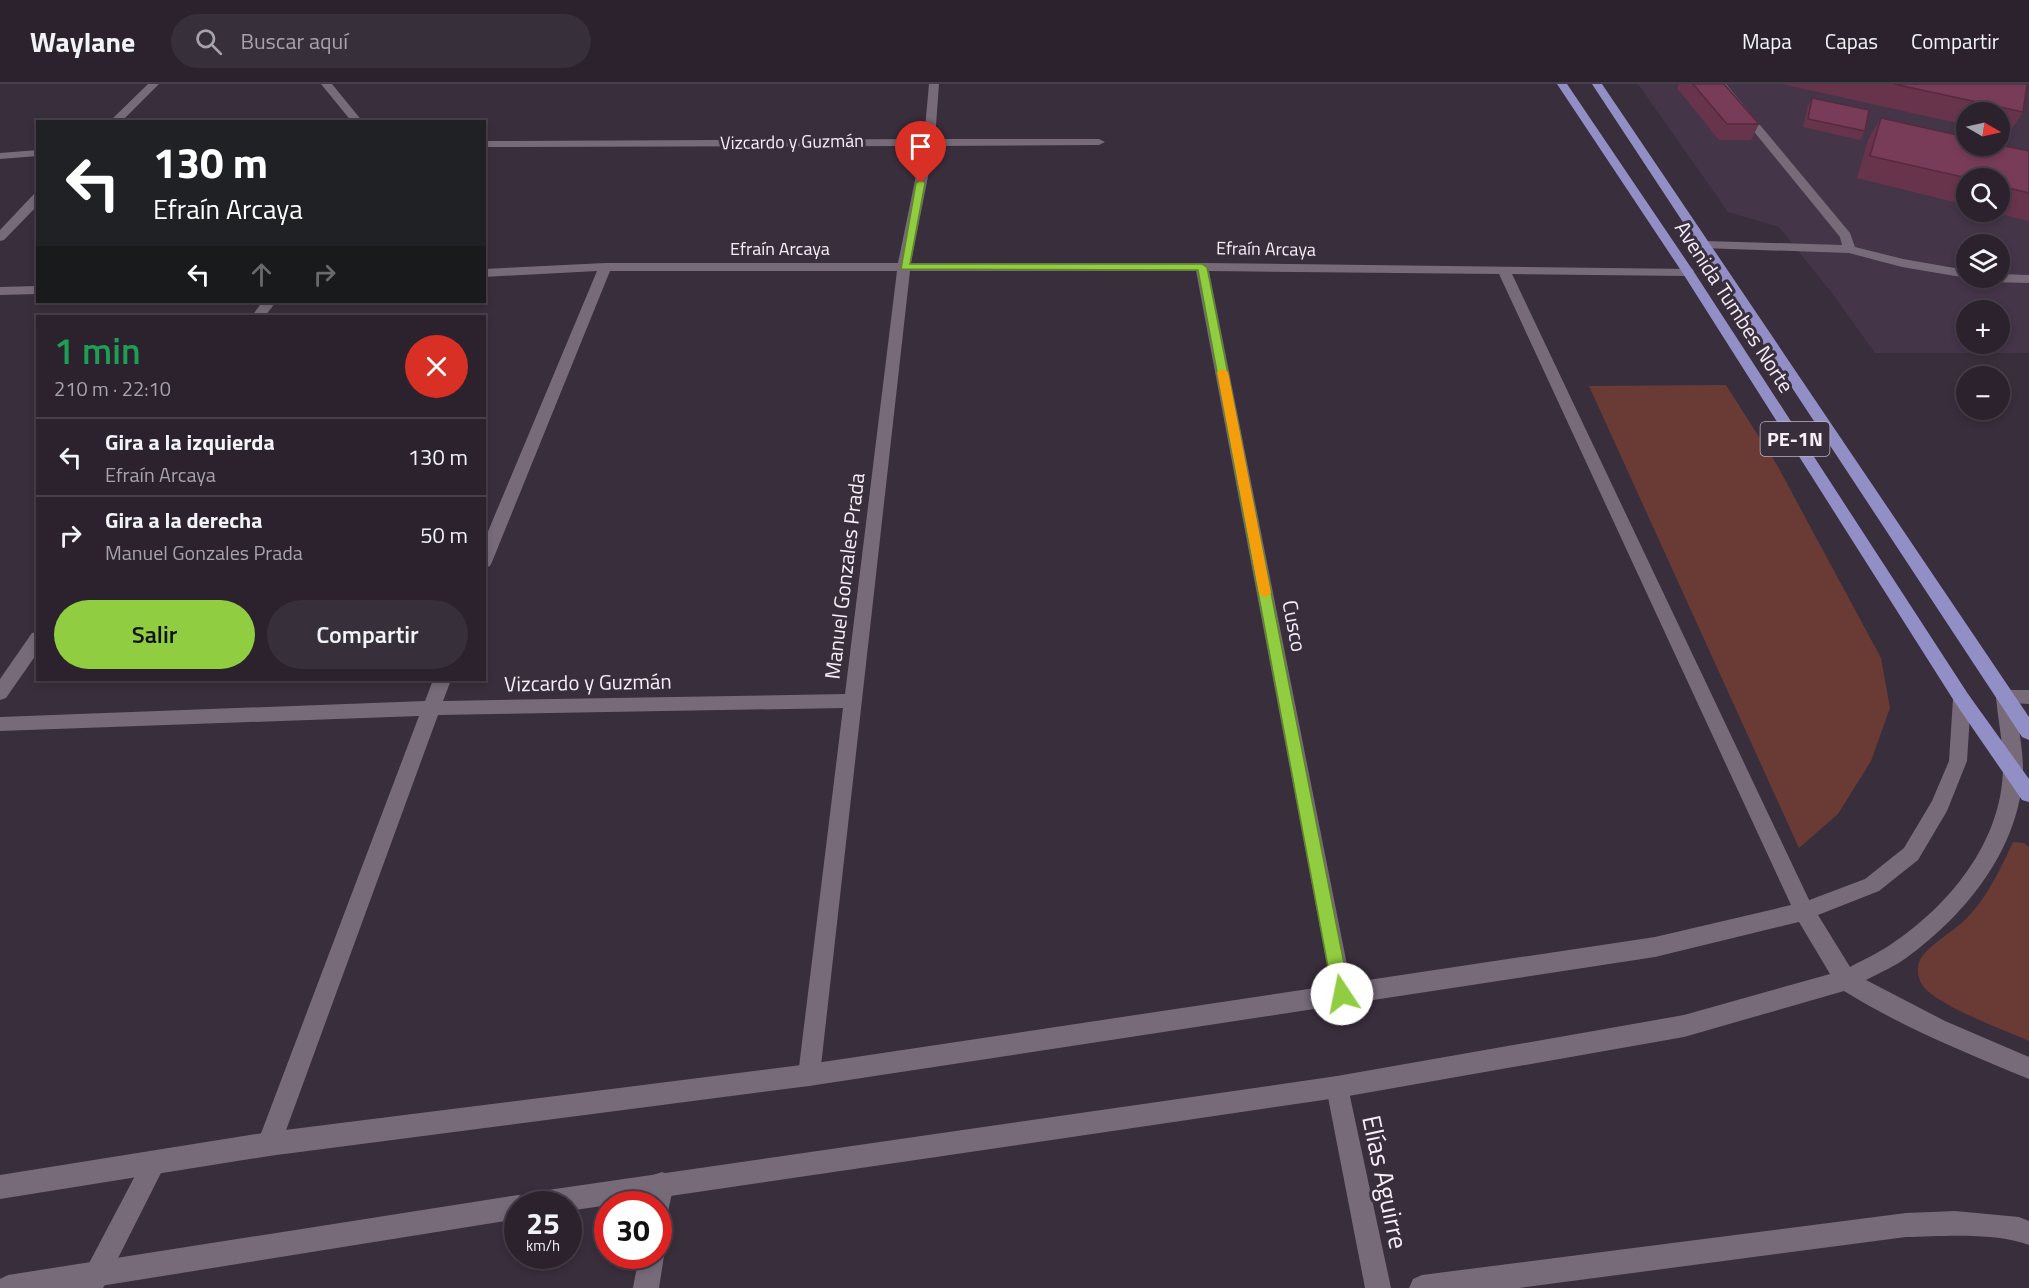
<!DOCTYPE html>
<html lang="es">
<meta charset="utf-8">
<style>
body{margin:0;font-family:"Titillium Web",sans-serif;background:#372f39;color:#f1f3f6;height:100vh;display:flex;flex-direction:column;font-size:22px;white-space:nowrap}
*{box-sizing:border-box;margin:0}
p{font-size:20px;color:#a6a4aa}
.icon{flex:none;width:33px;height:33px;fill:none;stroke:currentColor;stroke-width:2;stroke-linecap:round;stroke-linejoin:round}
.map{position:relative;flex:1;overflow:hidden}
.panel{position:absolute;left:36px;top:231px;width:450px;height:366px;display:flex;flex-direction:column;background:#2b222d;border-radius:0px;box-shadow:0 3px 9px #0003,0 0 0 2px #473f49}
.panel>*{flex:none}
.top-card{position:absolute;left:36px;top:36px;width:450px;height:183px;border-radius:0px;box-shadow:0 3px 9px #0003,0 0 0 2px #473f49;background:#202124;color:#fff;overflow:hidden}
.needle{width:39px;rotate:99deg}
.buttons{position:absolute;left:1956px;top:18px;display:grid;gap:12px}
.buttons a{display:grid;place-items:center;width:54px;height:54px;border-radius:50%;background:#2b222d;box-shadow:0 3px 9px #0003,0 0 0 2px #473f49;font-size:30px}
.speed{position:absolute;left:504px;top:1107px;display:flex;gap:12px;font-size:30px;font-weight:700;text-align:center}
.speed>*{display:grid;place-content:center;width:78px;height:78px;border-radius:50%;background:#2b222d;box-shadow:0 3px 9px #0003,0 0 0 2px #473f49;line-height:1}
.speed small{font-size:15px;font-weight:400}
.speed .limit{border:9px solid #d22;background:#fff;color:#111}
.pin{position:absolute;display:grid;place-items:center;width:51px;height:51px;color:#fff;margin:-62px -26px;border-radius:50% 50% 50% 0;rotate:-45deg;box-shadow:0 0 6px #0007}
.pin .icon{rotate:45deg}
.me{position:absolute;width:66px;margin:-33px;rotate:349deg;stroke-linejoin:round;filter:drop-shadow(0 0 4px #0008)}
.turn{display:flex;align-items:center;gap:21px;height:126px;padding:0 18px;font-size:27px}
.turn .icon{width:78px;height:78px;stroke-width:2.5}
.turn b{display:block;font-size:42px;line-height:51px}
.lanes{display:flex;align-items:center;height:57px;padding:0 18px;background:#0003;justify-content:center;gap:30px;direction:ltr}
.lanes .off{opacity:.35}
.round{display:grid;place-items:center;flex:none;width:63px;height:63px;border-radius:32px;background:#372f39}
.head{display:flex;align-items:center;justify-content:space-between;height:102px;padding:0 18px}
h1{font-size:36px;font-weight:600;line-height:45px;color:#1e9e55}
.primary-button{display:flex;gap:12px;margin-top:auto;padding:12px 18px}
.primary-button a{flex:1;height:69px;border-radius:36px;background:#90cd40;color:#111;font-size:24px;font-weight:600;line-height:69px;text-align:center}
.primary-button a+a{background:#372f39;color:#f1f3f6}
ul{padding:0;list-style:none}
li{display:flex;align-items:center;gap:18px;height:78px;padding:0 18px;border-top:2px solid #473f49}
li div{flex:1}
li b{display:block;font-size:22px}
li em{font-style:normal}
header{display:flex;align-items:center;gap:36px;box-sizing:border-box;height:84px;padding:0 30px;background:#2b222d;border-bottom:2px solid #473f49}
header strong{font-size:28px}
nav{display:flex;gap:33px;margin-inline-start:auto;font-size:21px}
.search{width:420px;height:54px;background:#372f39;display:flex;align-items:center;gap:15px;box-sizing:border-box;padding:0 21px;border-radius:33px;color:#a6a4aa;font-size:22px}
.map>svg:first-child{display:block}
.built{fill:#443548;fill-rule:evenodd}
.green{fill:#6a3b35}
.lines{fill:none;stroke-linecap:round;stroke-linejoin:round}
.service{fill:#776b7a;fill-rule:evenodd}
.minor{fill:#776b7a;fill-rule:evenodd}
.tertiary{fill:#776b7a;fill-rule:evenodd}
.trunk{fill:#928fc7;fill-rule:evenodd}
.wall{fill:#68344c}
.building{fill:#793c58;stroke:#552a3e;stroke-width:1.5}
.route{fill:#90cd40;stroke:#5e852a;stroke-width:1.5}
.slow{fill:#f59e0b}
.labels{text-anchor:middle;stroke-width:6;stroke-linejoin:round;paint-order:stroke}
.far-street-label{font-size:18px;fill:#f5eef7;stroke:#392e3c}
.shield{fill:#392e3c;stroke:#bdb4bf;stroke-width:1.5}
.shield-label{font-size:20px;font-weight:bold;fill:#f5eef7}
.street-label{font-size:21px;fill:#f5eef7;stroke:#392e3c}
.near-street-label{font-size:26px;fill:#f5eef7;stroke:#392e3c}
</style>
<header>
<strong>Waylane</strong>
<div class="search"><svg class="icon" aria-label="search" viewBox="0 0 24 24"><circle cx="10" cy="10" r="6"/><path d="M15 15l6 6"/></svg>Buscar aquí</div>
<nav><a>Mapa</a><a>Capas</a><a>Compartir</a></nav>
</header>
<div class="map">
<svg width="2029" height="1204" viewBox="0 0 2029 1204">
<rect width="100%" height="100%" fill="#392e3c"/>
<!-- built -->
<path class="built" d="M1638,0h391v269h-154l-44,-61 -52,-65 -51,-15zM1966,28h34v34h-34zM1966,94h34v34h-34zM1966,160h34v34h-34zM1966,226h34v34h-34z"/>
<!-- green -->
<path class="green" d="M1726,301l51,80 104,193 9,50 -19,53 -33,53 -39,34 -210,-462z
M2013,758l11,1 5,4v194c-24,-11 -91,-35 -106,-55 -5,-7 -7,-18 -3,-26 7,-14 34,-29 45,-40 21,-20 36,-52 48,-78z"/>
<g class="lines">
<!-- service -->
<path class="service" d="M1715,0h11l124,149 5,14 48,12 63,11 1,8 -65,-11 -53,-14 -147,-5 -2,-3 2,-3 4,-1 136,4 -2,-8z
M2000,190l29,1v8l-39,-1 -6,-4h16z
M2005,606h24v14l-30,-2 -3,-5 3,-5z"/>
<!-- minor -->
<path class="minor" d="M148,0h11l-38,38h-12z
M321,0h11l31,38h-11z
M929,0h10l-4,55h164l6,3 -6,3 -165,1 -23,117h291l491,6 1,3 -6,4 -176,-2 299,630 3,7 -3,7 -7,2 -7,-2 -298,-644 -290,-3 144,724 -3,7 -8,3 -8,-3 -138,-731h-286l-90,804 -3,8 -8,3 -8,-3 -3,-8 45,-367 -405,7 -157,429 -4,8 -8,4 -8,-4 -4,-8 162,-428 -419,15v-14l425,-16 8,-21h18l-8,21 402,-7 52,-423h-287l-118,291 -2,4 -6,2v-27l113,-270 -113,6v-8l121,-6h293l24,-117 -438,1v-6l440,-2z
M38,66v6l-38,3v-6z
M34,110h4v11l-34,35 -4,1v-11z
M38,202v8l-38,1v-8z
M262,218h14l-11,14h-13z
M38,548v20l-32,46 -6,2v-21l32,-46z
M1337,992l8,3 3,8 43,201h-26l-39,-201 3,-8z
M154,1067l8,4 4,8 -63,125h-27l70,-133z
M662,1088l9,3 3,9 -7,32 -9,3v-15h-12l7,-29z
M1955,1127l64,6 10,4v24c-33,-13 -87,-9 -123,-8l-387,51h-110l4,-9 9,-4 484,-62z
M658,1163l6,9 -5,32h-26l6,-32h19z"/>
<!-- tertiary -->
<path class="tertiary" d="M2005,606l6,2 3,5c3,24 9,49 9,73 -2,77 -57,145 -117,188 -12,9 -27,15 -40,22l79,41 84,36v22c-63,-26 -127,-52 -185,-88l-160,46 -347,61 -769,113v-7h-50v15l-430,69h-88v-9l8,-4 510,-80 7,2 9,-5 803,-116 347,-61 146,-41 -31,-52 -144,35 -846,129 -540,70 -269,43v-24l269,-43 540,-68 846,-127 149,-35 61,-23 39,-31 28,-47 17,-40 4,-62 3,-5 6,-2 6,2 3,5 -4,62 -20,50 -29,49 -39,31 -61,24 32,52c13,-7 28,-14 40,-22 59,-39 111,-102 113,-175 1,-24 -5,-49 -7,-73l3,-5z"/>
<!-- trunk -->
<path class="trunk" d="M1557,0h10l127,188 274,422 61,85v23l-7,-2 -66,-96 -274,-432z
M1592,0h10l427,633v23l-7,-3z"/>
</g>
<!-- wall -->
<path class="wall" d="M1679,0h45l35,40 -8,16h-32l-42,-52z
M1782,0h245l-4,28 -15,23 -8,-2v-21h-34v13z
M1812,14l53,33 -5,9 -57,-13 5,-21z
M1881,34l148,33v70l-37,-9h8v-34h-34v27l-109,-27 11,-38z"/>
<!-- building -->
<path class="building" d="M1693,0h31l35,40h-32z
M1894,0h133l-4,28z
M1812,14l57,12 -4,21 -57,-12z
M1881,34l85,19v9h34v-1l29,6v42l-29,-7v-8h-33l-97,-22z"/>
<!-- route -->
<path class="route" d="M921,96l4,3 -15,81h292l5,3 143,727 -2,6 -6,2 -6,-2 -3,-6 -135,-724 -297,-1 15,-86z"/>
<!-- slow -->
<path class="slow" d="M1223,285l5,3 43,221 -6,5 -6,-5 -42,-221z"/>
<g class="labels">
<!-- far-street labels -->
<g class="far-street-label">
<text transform="translate(792 58) rotate(-1)" y="6">Vizcardo y Guzmán</text>
<text x="780" y="171">Efraín Arcaya</text>
<text transform="translate(1266 165) rotate(1)" y="6">Efraín Arcaya</text>
</g>
<!-- shield labels -->
<rect class="shield" x="1760.5" y="338" width="69" height="34" rx="4.5"/>
<g class="shield-label">
<text x="1795" y="362">PE-1N</text>
</g>
<!-- street labels -->
<g class="street-label">
<text transform="translate(1734 223) rotate(57)" y="7">Avenida Tumbes Norte</text>
<text transform="translate(845 492) rotate(-83)" y="7">Manuel Gonzales Prada</text>
<text transform="translate(1294 542) rotate(79)" y="7">Cusco</text>
<text transform="translate(588 599) rotate(-1)" y="7">Vizcardo y Guzmán</text>
</g>
<!-- near-street labels -->
<g class="near-street-label">
<text transform="translate(1385 1098) rotate(78)" y="9">Elías Aguirre</text>
</g>
</g>
</svg>
<div class="buttons">
<a><svg class="needle" viewBox="-14 -14 28 28"><path d="M0-13l5 13h-10z" fill="#e53935"/><path d="M0 13l5-13h-10z" fill="#a6a4aa"/></svg></a>
<a><svg class="icon" aria-label="search" viewBox="0 0 24 24"><circle cx="10" cy="10" r="6"/><path d="M15 15l6 6"/></svg></a>
<a><svg class="icon" aria-label="layers" viewBox="0 0 24 24"><path d="M12 4l9 5-9 5-9-5zM3 14l9 5 9-5"/></svg></a>
<a>+</a>
<a>−</a>
</div>
<div class="speed"><div>25<small>km/h</small></div><div class="limit">30</div></div>
<div class="pin" style="left:921px;top:99px;background:#d93025"><svg class="icon" aria-label="arrive" viewBox="0 0 24 24"><path d="M6 21V4h12l-3 4 3 4H6"/></svg></div>
<svg class="me" style="left:1342px;top:910px" viewBox="-20 -20 40 40"><circle r="19" fill="#fff"/><path d="M0-13L10 11 0 6-10 11z" fill="#90cd40"/></svg>
<div class="top-card">
<div class="turn"><svg class="icon" aria-label="left" viewBox="0 0 24 24"><path d="M17 20v-9H6M10 6l-5 5 5 5"/></svg><div><b>130 m</b>Efraín Arcaya</div></div>
<div class="lanes"><svg class="icon" aria-label="left" viewBox="0 0 24 24"><path d="M17 20v-9H6M10 6l-5 5 5 5"/></svg><svg class="icon off" aria-label="ahead" viewBox="0 0 24 24"><path d="M12 20V5M6 11l6-6 6 6"/></svg><svg class="icon off" aria-label="right" viewBox="0 0 24 24"><path d="M7 20v-9h11M14 6l5 5-5 5"/></svg></div>
</div>
<section class="panel">
<div class="head"><div><h1>1 min</h1><p>210 m · 22:10</p></div><a class="round" style="background:#d93025;color:#fff"><svg class="icon" aria-label="close" viewBox="0 0 24 24"><path d="M6 6l12 12M18 6L6 18"/></svg></a></div>
<ul>
<li><svg class="icon" aria-label="left" viewBox="0 0 24 24"><path d="M17 20v-9H6M10 6l-5 5 5 5"/></svg><div><b>Gira a la izquierda</b><p>Efraín Arcaya</p></div><em>130 m</em></li>
<li><svg class="icon" aria-label="right" viewBox="0 0 24 24"><path d="M7 20v-9h11M14 6l5 5-5 5"/></svg><div><b>Gira a la derecha</b><p>Manuel Gonzales Prada</p></div><em>50 m</em></li>
</ul>
<div class="primary-button"><a>Salir</a><a>Compartir</a></div>
</section>
</div>
